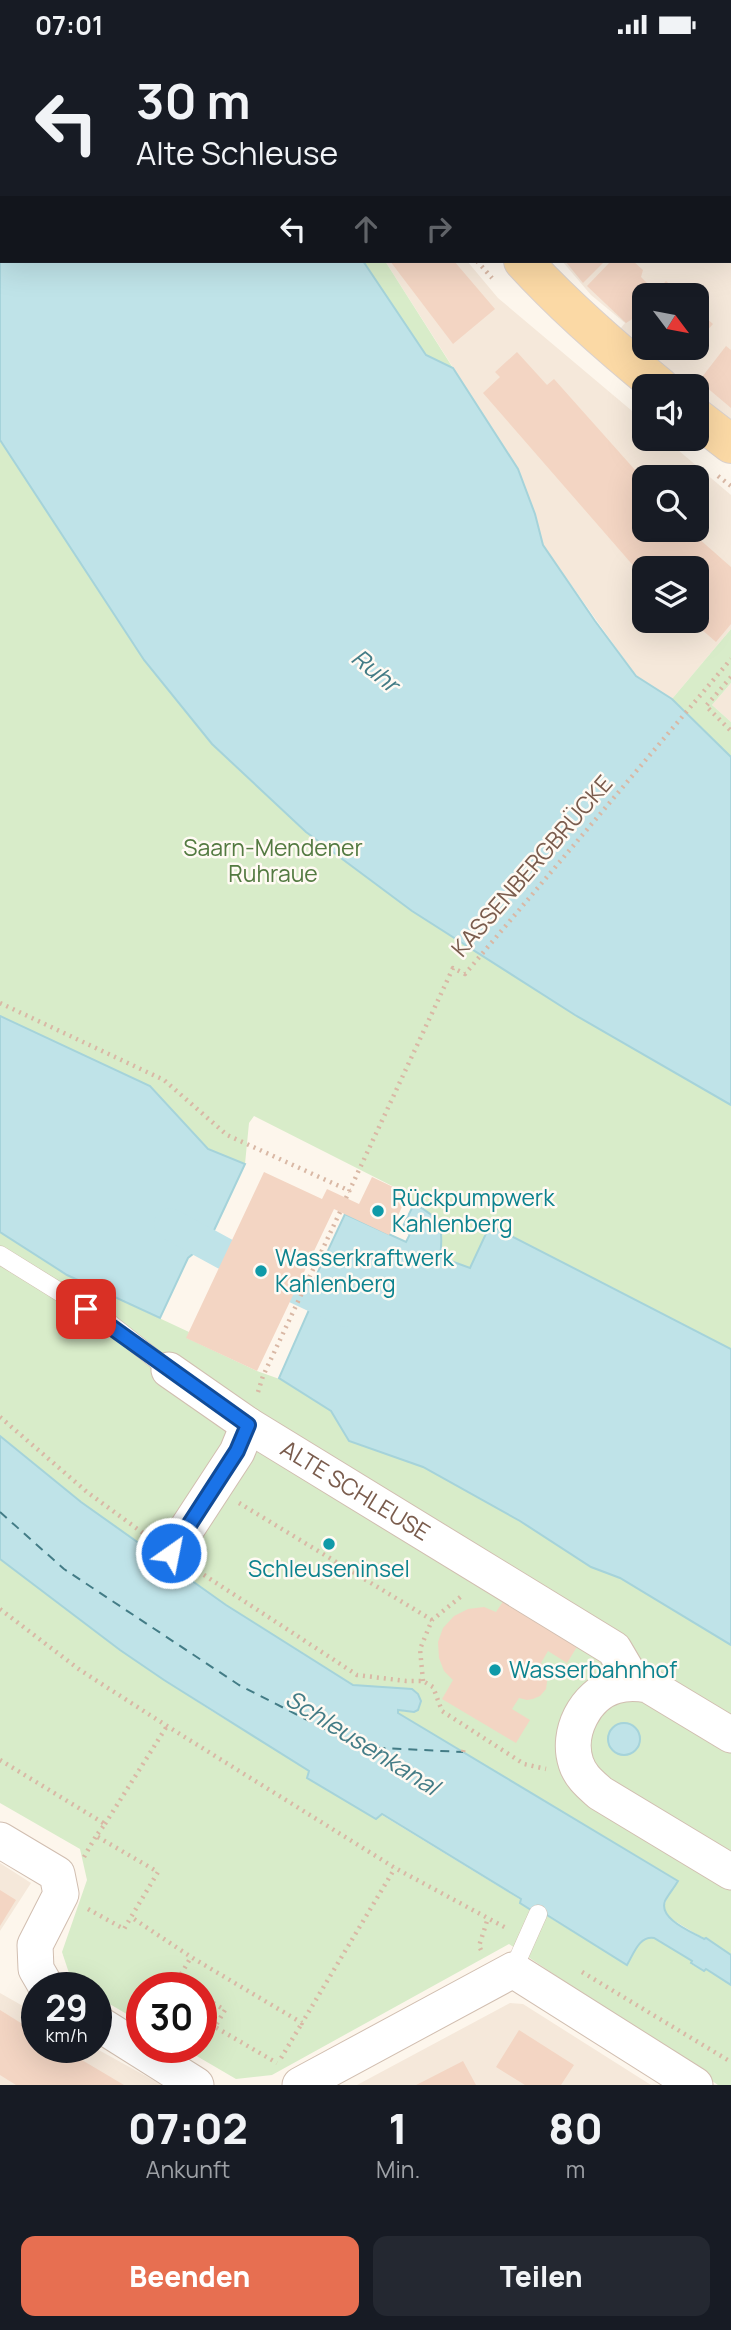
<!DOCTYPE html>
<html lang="de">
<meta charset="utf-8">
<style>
body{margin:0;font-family:Manrope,sans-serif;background:#242831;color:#f1f3f6;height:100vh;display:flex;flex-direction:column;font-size:26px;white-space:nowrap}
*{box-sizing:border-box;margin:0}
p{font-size:23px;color:#9ea1a6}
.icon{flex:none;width:38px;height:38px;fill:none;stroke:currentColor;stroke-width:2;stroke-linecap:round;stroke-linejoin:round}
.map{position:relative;height:2036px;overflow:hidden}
.panel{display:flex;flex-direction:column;background:#171b24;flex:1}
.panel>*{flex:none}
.hud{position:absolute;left:0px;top:0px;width:732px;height:214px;box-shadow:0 7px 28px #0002;background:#171b24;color:#f1f3f6;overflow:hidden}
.needle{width:46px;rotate:122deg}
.buttons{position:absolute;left:632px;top:234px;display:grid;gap:14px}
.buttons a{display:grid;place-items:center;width:77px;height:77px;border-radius:14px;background:#171b24;box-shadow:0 7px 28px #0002;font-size:35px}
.speed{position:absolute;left:21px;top:1923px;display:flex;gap:14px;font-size:35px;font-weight:700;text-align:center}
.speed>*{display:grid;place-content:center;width:91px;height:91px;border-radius:50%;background:#171b24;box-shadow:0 7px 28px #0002;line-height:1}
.speed small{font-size:18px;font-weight:400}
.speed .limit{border:10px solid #d22;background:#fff;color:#111}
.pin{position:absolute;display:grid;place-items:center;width:60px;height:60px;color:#fff;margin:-30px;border-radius:14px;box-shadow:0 4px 10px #0006}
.me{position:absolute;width:77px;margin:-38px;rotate:33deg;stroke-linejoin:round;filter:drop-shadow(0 0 5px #0008)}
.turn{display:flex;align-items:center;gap:24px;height:147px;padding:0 21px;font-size:32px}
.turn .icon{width:91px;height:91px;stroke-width:2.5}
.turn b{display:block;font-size:49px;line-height:60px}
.lanes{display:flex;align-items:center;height:66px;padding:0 21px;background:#0003;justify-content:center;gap:35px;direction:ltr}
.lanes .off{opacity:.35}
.eta{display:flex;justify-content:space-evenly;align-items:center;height:119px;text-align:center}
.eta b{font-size:42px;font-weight:800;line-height:49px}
.button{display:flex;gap:14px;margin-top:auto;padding:14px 21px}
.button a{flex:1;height:80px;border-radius:14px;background:#e76f51;color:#fff;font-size:28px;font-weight:800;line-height:80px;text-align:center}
.button a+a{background:#242831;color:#f1f3f6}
.status{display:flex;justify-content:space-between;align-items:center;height:49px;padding:0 35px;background:#171b24;direction:ltr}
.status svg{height:19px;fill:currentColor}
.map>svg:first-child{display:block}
.residential{fill:#f5e8da;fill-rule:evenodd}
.green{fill:#d8ecc9}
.water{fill:#bfe3e8;stroke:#a5d3da;stroke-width:2}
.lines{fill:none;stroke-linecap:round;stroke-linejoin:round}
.canal{stroke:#bfe3e8;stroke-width:32}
.ferry{stroke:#437c86;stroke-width:2;stroke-dasharray:9 7;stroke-linecap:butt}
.building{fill:#f3d5c3}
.service-casing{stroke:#d1beb0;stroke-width:19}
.minor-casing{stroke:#d1beb0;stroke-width:37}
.primary-casing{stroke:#dad1cd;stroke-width:40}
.path{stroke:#d9b8a5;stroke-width:4.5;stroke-dasharray:2 5;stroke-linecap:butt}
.service{stroke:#fff;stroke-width:18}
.minor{stroke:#fff;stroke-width:35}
.primary{stroke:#fbd9a5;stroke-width:38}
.route-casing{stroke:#114b97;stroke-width:18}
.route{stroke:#1a73e8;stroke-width:12}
.culture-dot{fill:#0f9aa8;stroke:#fffaf3;stroke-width:2.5}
.labels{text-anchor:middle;stroke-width:5;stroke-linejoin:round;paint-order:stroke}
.park-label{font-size:23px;fill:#537a41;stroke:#fffaf3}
.street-label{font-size:23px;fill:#7a5c4d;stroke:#fffaf3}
.culture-label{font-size:23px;fill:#0d838f;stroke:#fffaf3;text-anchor:start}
.water-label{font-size:24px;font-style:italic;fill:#437c86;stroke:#fffaf3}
</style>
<div class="status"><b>07:01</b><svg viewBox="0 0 49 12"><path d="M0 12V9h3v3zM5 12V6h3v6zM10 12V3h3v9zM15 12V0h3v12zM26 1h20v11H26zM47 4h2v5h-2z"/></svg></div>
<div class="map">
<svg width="731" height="2036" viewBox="0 0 731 2036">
<rect width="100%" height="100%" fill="#fdf6ec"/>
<!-- residential -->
<path class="residential" d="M377,0h268l3,2h-270z
M730,70l1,1v301l-34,-28 -1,-6h-7l-69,-58 5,-6 -34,-28 -29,-34h168zM644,247h52v52h-52z
M385,212h82l31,37 146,123v18h21l66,56v134l-59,70 -36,-23 -93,-131 -8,-31 -17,-45zM644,429h52v52h-52zM644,520h52v52h-52z
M731,634v39l-19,-17z
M0,1814l31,20 -31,48z
M0,1944l37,21v33l58,1 67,37h-162z
M510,1954l13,1 128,81h-294z"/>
<!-- green -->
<path class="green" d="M0,0h24l-22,2v210l729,681v509l-291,-194c1,-17 0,-36 -15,-48 -8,-6 -11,-4 -17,-15l-154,-78 -5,7 -4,41 -37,-15 -58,-63 -150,-70z
M645,0h86v71l-1,-69h-82z
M363,212h22l68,107 -27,-12z
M731,580v54l-19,22 19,17v35l-59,-58z
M0,1183l67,43 122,57 -2,6 70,33 28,10 46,30 18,30 74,26 97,54 71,46 29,11 111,67v310l-63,-38c-9,-13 3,-24 9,-36l-280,-168v-3l11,2 -32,-25 -23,-2 -127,-80 -145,-103 -81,-66z
M0,1510l120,91 90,60 416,254c8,-10 12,-28 28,-26l38,23 -1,3 13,7 2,-2 25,16v100h-13l-209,-141 -237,131 -36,4 -53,-31 18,-1v-59h-59v35l-46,-27v-8h-14l-10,-6 -10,-30 25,-72 -7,-31 -80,-46z"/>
<!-- water -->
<path class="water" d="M0,0h240l1,2h-239v210h361l63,94 27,13 65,101 17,45 8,31 52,76 41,55 36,23 59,58v348l-156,-90 -163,-104 -106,-79 -94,-88 -68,-84 -144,-220z
M0,967l150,70 58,63 37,15 -36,77 -21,17 -28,60 -93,-43 -67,-43z
M414,1155c27,13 30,24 26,53l30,11 20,-43 241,124v296l-111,-67 -29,-11 -71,-46 -97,-54 -74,-26 -18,-30 -52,-33 30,-68 -7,-4 43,-92 61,28 4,-8 -9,-4z
M0,1387l81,66 145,103 127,80 59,4 6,5 3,7 -3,9 -4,2 -16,-2v3l280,168c-4,7 -10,14 -13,20 -7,18 27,31 39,38l2,-1 25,17v30l-25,-16 -2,2 -13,-8 1,-2 -38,-23c-15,-2 -20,15 -27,27l-93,-58 -3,3 -11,-7 1,-4 -139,-85 -6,5 -69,-41 2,-7 -145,-91 -44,-30 -120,-91z
M608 1690a16 16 0 1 1 32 0a16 16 0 1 1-32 0Z"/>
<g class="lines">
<!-- canal -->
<path class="canal" d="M170,1175l55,30
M297,1239l49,23"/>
<!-- ferry -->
<path class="ferry" d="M0,1463l64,57 175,116 121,62 103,5"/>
</g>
<!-- building -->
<path class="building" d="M390,212h64l41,48 -42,35z
M565,212h40l-22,22z
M611,212h22l10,9 -2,7 15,15 10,-11 16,15h-38v31l-10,-9 -8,5 -39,-37z
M696,260l17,15 -17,19z
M726,297l5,4v58l-32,-27z
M668,299h24l-11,12z
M517,303l30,33 7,-6 90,101v50h45l42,37v57l-15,18 -24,-21h4v-52h-52v9l-161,-185 17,-16 -5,-5z
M264,1123l58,27 5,-10 32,15 13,-27 36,17 -19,41 -55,-26 -77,162 -71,-33z
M506,1548l74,45 -13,21 -19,-12 -7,12 5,5 2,7 -2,14 -6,7 -7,3 -6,1 -8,-2 -7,11 18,11 -14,23 -74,-44 11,-19 -9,-9 -5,-13 -1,-16 5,-14 11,-12 14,-7 16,-2 12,5z
M0,1841l16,10 -16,26z
M0,1961l37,23v14h23l64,38h-108l-16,-10z
M519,1981l55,35 -13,20h-36l-29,-18z
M463,2012l13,24h-60l10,-5z"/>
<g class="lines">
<defs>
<path id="service" d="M0,1206l108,67 61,48
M513,1921l25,-56"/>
<g id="minor">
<path id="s1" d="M169,1321l79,55 366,224 20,34"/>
<path d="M171,1504l66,-101 11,-27"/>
<path d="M731,1686l-83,-50c-11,-2 -23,-2 -33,1 -30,9 -49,47 -39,77 4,13 14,21 24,30l131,79"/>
<path d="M0,1791l57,34 4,20 -26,51 1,24 11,19"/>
<path d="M96,1973l100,63"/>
<path d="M300,2036l213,-115 182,115"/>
</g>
<path id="primary" d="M353,0l1,2
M523,212c42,46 88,86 137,126
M696,368l35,27"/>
</defs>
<!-- service casing -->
<use href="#service" class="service-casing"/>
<!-- minor casing -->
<use href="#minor" class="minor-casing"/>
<!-- primary casing -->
<use href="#primary" class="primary-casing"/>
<!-- path -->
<path class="path" d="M709,0l2,2
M730,18l1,1
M477,212l15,17
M718,427l13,10
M731,628l-25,29 25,25
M0,954l164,77 63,55 123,56
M346,1149l107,-230 12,6 266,-315
M258,1343l5,-16 77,-164
M0,1368l87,75 60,44
M239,1454l193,117
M198,1522l159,104 49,6h17l10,6 9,24 82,53 22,5
M0,1560l80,61 87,56 228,142 113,61
M423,1632l-3,-32 12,-29 32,-26
M463,1703l1,-4
M0,1711l105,64 -9,12 62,36 -27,45 60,40 111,66 93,-155
M105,1775l62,-98
M84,1808l12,-21
M88,1860l36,20 7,-12
M481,1901l-2,-4 9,-28
M582,1923l149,90
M188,1939l-11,-7 14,-24
M201,1947l24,14 -10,17 62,36
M281,2009l21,-35"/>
<!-- service -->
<use href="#service" class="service"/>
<!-- minor -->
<use href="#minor" class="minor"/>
<!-- primary -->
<use href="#primary" class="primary"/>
</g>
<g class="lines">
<defs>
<path id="route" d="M86,1260l162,116 -11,26 -66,102"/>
</defs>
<!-- route casing -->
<use href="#route" class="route-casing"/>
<!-- route -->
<use href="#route" class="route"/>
</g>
<!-- markers -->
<g class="culture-dot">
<circle cx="378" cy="1162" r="7"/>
<circle cx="261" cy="1222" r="7"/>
<circle cx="329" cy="1495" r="7"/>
<circle cx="495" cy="1621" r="7"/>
</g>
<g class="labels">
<!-- park labels -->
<g class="park-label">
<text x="273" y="807">Saarn-Mendener<tspan x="273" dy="26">Ruhraue</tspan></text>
</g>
<!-- street labels -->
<g class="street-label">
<text transform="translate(532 817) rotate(-49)" y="8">KASSENBERGBRÜCKE</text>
<text dy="8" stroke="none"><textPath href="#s1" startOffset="222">ALTE SCHLEUSE</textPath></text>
</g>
<!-- culture labels -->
<g class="culture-label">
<text x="392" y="1157">Rückpumpwerk<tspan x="392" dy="26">Kahlenberg</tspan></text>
<text x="275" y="1217">Wasserkraftwerk<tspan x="275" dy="26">Kahlenberg</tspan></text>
<text x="329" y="1528" text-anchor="middle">Schleuseninsel</text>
<text x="509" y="1629">Wasserbahnhof</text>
</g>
<!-- water labels -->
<g class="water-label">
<text transform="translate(375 622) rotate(39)" y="8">Ruhr</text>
<text transform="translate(362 1694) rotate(32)" y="8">Schleusenkanal</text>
</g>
</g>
</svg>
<div class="buttons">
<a><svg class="needle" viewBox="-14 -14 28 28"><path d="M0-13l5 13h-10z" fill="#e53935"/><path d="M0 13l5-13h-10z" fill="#9ea1a6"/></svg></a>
<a><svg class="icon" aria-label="sound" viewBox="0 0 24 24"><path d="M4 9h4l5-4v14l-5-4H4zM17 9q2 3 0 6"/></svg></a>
<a><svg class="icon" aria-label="search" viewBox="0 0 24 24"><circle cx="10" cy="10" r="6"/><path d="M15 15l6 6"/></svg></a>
<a><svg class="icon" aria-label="layers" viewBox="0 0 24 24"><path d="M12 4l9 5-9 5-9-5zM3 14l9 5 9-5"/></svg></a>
</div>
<div class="speed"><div>29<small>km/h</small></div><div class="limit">30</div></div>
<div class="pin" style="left:86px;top:1260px;background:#d93025"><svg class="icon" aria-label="arrive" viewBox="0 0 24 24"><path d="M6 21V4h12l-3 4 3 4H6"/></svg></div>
<svg class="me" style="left:171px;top:1504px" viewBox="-20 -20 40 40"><circle r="17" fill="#1a73e8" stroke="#fff" stroke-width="3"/><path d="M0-11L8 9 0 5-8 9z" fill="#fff"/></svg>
<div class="hud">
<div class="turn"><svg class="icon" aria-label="left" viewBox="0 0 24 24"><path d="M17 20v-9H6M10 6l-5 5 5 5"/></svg><div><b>30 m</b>Alte Schleuse</div></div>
<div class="lanes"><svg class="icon" aria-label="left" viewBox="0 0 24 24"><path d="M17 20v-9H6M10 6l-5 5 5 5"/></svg><svg class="icon off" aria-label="ahead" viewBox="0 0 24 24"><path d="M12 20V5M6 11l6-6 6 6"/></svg><svg class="icon off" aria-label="right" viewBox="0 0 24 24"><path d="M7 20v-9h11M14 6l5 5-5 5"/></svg></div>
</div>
</div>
<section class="panel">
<div class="eta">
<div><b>07:02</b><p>Ankunft</p></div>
<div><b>1</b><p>Min.</p></div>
<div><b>80</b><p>m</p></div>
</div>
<div class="button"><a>Beenden</a><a>Teilen</a></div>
</section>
